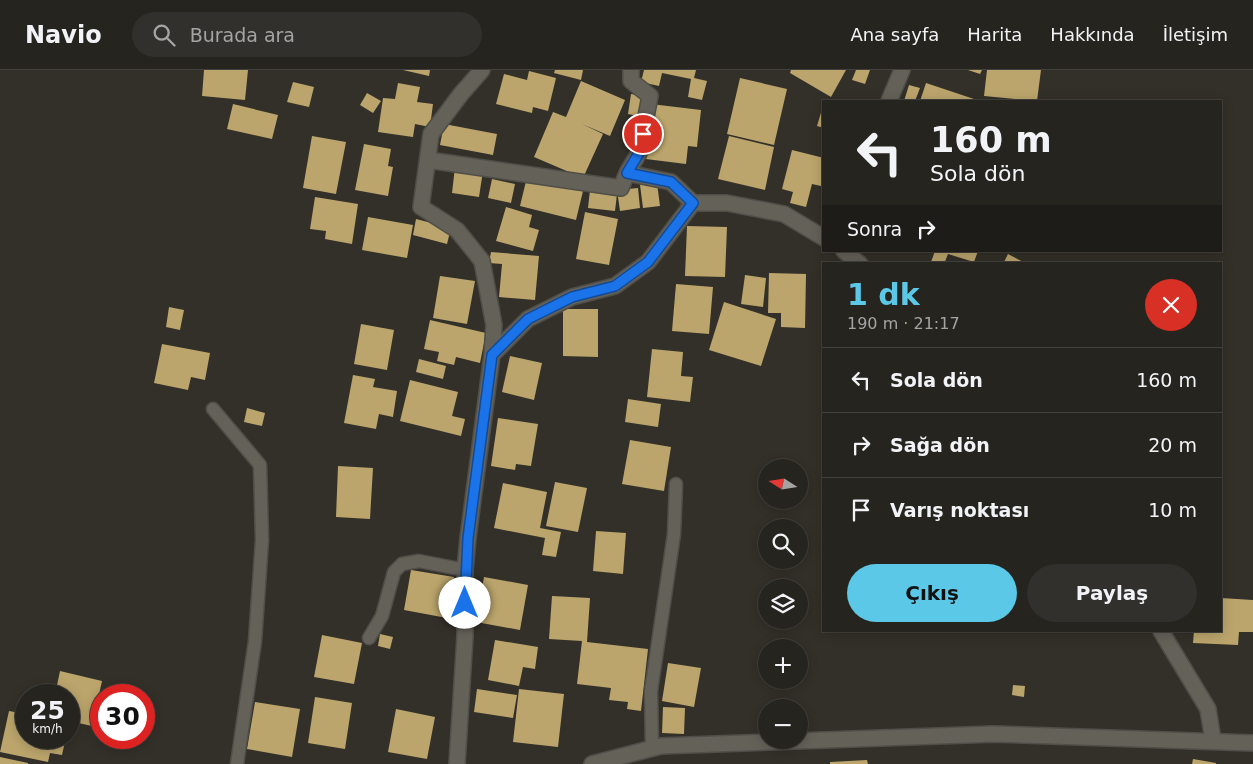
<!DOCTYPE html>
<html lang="tr">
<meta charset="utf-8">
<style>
body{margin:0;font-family:"DejaVu Sans",sans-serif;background:#32302c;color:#f1f3f6;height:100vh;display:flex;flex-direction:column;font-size:19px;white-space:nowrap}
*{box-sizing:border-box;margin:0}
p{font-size:16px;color:#a4a4a4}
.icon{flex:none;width:28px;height:28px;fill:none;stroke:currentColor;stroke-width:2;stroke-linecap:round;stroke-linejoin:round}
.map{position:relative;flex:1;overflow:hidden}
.side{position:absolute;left:822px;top:192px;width:400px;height:370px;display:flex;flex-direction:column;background:#26241f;border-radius:0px;box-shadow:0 2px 12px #0003,0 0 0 1px #42413d}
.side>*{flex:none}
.guide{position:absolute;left:822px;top:30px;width:400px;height:152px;border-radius:0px;box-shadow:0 2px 12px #0003,0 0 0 1px #42413d;background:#26241f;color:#f1f3f6;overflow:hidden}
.needle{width:32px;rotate:282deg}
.tools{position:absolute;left:758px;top:389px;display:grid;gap:10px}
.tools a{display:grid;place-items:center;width:50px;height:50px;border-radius:50%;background:#26241f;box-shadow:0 2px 12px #0003,0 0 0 1px #42413d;font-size:25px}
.speed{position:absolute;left:15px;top:614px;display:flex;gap:10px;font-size:25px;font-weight:700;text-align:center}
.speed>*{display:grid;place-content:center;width:65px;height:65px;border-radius:50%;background:#26241f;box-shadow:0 2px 12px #0003,0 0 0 1px #42413d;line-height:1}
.speed small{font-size:12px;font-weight:400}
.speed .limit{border:8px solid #d22;background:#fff;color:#111}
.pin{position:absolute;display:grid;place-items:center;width:42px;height:42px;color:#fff;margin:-21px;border:2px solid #fff;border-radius:50%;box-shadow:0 1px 5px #0007}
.me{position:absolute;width:55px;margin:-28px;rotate:0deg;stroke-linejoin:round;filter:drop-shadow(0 0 4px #0008)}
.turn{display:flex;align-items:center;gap:18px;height:105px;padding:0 25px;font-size:22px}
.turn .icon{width:65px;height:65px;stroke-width:2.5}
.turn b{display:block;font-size:35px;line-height:42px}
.then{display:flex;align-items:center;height:48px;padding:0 25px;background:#0003;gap:10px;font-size:19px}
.round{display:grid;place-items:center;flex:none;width:52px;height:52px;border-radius:26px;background:#32302c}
.head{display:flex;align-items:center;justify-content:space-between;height:85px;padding:0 25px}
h1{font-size:30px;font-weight:700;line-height:38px;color:#5bc8e7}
.button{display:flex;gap:10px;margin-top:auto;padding:10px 25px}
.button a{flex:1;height:58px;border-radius:30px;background:#5bc8e7;color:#111;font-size:20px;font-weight:700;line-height:58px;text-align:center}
.button a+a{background:#32302c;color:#f1f3f6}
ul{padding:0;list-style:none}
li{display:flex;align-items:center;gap:15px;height:65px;padding:0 25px;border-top:1px solid #42413d}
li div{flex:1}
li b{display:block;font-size:19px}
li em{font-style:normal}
header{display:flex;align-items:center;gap:30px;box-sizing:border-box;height:70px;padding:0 25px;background:#26241f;border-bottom:1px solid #42413d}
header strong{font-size:24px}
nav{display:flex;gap:28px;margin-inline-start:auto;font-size:18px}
.search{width:350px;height:45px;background:#32302c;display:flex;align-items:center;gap:12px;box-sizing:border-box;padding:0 18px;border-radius:28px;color:#a4a4a4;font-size:19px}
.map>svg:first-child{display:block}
.building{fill:#bba56c}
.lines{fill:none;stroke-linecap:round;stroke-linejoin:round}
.service-casing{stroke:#504e48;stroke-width:15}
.minor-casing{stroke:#504e48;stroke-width:18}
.tertiary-casing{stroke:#504e48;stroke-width:18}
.service{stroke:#646159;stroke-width:12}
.minor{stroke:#646159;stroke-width:15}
.tertiary{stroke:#646159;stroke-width:15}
.route-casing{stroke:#114b97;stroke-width:12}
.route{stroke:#1a73e8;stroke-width:9}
</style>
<header>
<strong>Navio</strong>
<div class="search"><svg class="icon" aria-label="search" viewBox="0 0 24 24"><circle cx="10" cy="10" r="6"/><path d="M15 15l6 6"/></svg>Burada ara</div>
<nav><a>Ana sayfa</a><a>Harita</a><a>Hakkında</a><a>İletişim</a></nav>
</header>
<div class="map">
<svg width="1253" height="694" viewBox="0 0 1253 694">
<rect width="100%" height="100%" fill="#333029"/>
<!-- building -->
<path class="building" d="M204,0h44l-3,30 -43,-4z
M403,0h27l-1,6z
M555,0h28l-2,10 -27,-7z
M644,0h52l-2,8 13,3 -5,19 -14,-3 3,-18 -29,-6 -3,13 -18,-4z
M791,0h55l-15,27 -41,-24z
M856,0h14l-5,14 -13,-4z
M968,0h14l-2,4z
M987,0h54l-4,31 -53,-5z
M529,1l27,7 -8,33 -15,-4 -1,6 -36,-9 8,-30 23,6z
M740,8l47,11 -13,56 -47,-11z
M581,11l44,19 -15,36 -28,-12 21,10 -20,44 -49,-21 19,-45 13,5z
M293,12l21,5 -5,20 -22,-5z
M398,13l22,4 -3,15 16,2 -3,23 -15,-3 -2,13 -35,-5 5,-34 12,1z
M926,13l54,18h-60z
M909,15l11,3 -5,13h-11z
M367,23l14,8 -8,12 -13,-8z
M631,24l14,2 -3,21 -14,-3z
M233,34l45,11 -6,24 -45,-10z
M651,34l50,6 -4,37 -9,-1 -2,18 -40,-5z
M823,36h1v22l-7,-2z
M444,54l53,10 -4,21 -53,-10z
M312,66l34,6 -10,52 -33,-6z
M729,66l45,11 -9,43 -47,-11z
M364,74l27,5 -3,17 5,1 -5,29 -33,-6z
M792,80l32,8 -3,28 -9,-2 -6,23 -16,-4 3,-11 -11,-3z
M455,97l28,4 -4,26 -27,-4z
M527,107l56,14 -7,29 -56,-14z
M492,109l23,5 -4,19 -23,-5z
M657,113l3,23 -17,2 -3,-23z
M638,118l2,20 -20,3 -3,-21z
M590,120l27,4 -2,17 -27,-3z
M315,127l43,7 -6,40 -27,-5 1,-8 -16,-2z
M506,137l26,8 -3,12 10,3 -6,21 -37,-10z
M585,142l33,7 -9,46 -33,-6z
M368,147l45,8 -6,33 -45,-8z
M416,149l35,9 -4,16 -34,-9z
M687,156l40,1 -2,50 -40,-1z
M935,181h43l-4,11 -26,-8 -4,10 -13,-2z
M491,182l48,4 -4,44 -36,-3 3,-33 -13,-1z
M1008,184l19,10h-24z
M769,203l37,1 -1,54 -24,-1v-14h-13z
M745,205l21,3 -3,29 -22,-3z
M440,206l35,5 -8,43 -34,-6z
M676,214l37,3 -4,47 -37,-3z
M724,232l52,17 -15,47 -52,-16z
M169,237l15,3 -4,20 -14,-3z
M563,239h35v48l-35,-1z
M430,250l56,13 -6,30 -24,-6 -2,8 -17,-4 2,-9 -15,-3z
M361,254l33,6 -7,40 -33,-6z
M162,274l48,9 -5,27 -14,-3 -3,13 -34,-7z
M652,279l31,3 -2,24 12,1 -3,25 -43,-5z
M510,286l32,7 -8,37 -32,-8z
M419,289l27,7 -3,13 -27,-7z
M353,305l22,4 -2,8 24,4 -4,26 -14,-3 -3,15 -32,-6z
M410,310l48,12 -6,24 13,3 -4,17 -61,-15z
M628,329l33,5 -3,23 -33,-5z
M247,338l18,5 -3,13 -18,-4z
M498,348l40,6 -7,42 -15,-2 -1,6 -24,-4z
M630,370l41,7 -7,44 -42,-7z
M338,396l35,2 -3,51 -34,-2z
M555,412l32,6 -9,44 -32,-6z
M503,413l44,9 -7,36 21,4 -5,25 -14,-2 3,-17 -51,-10z
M596,461l30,2 -3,41 -30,-3z
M411,500l43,7 -7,41 -43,-8z
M484,507l44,8 -8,45 -44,-8z
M552,526l38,2 -3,44 61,7 -7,62 -14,-2 1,-7 -19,-2 2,-12 -34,-4 5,-43 -33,-2z
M1221,528l32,2v32h-14l-1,13 -45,-2 1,-12h27z
M380,564l13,3 -3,12 -12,-3z
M322,565l40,8 -8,41 -40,-7z
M495,570l43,7 -3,22 -12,-2 -4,19 -31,-6z
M668,593l33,5 -7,39 -32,-6z
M60,601l42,10 -10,45 -23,-5v-26h-14z
M1013,615l12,1 -1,11 -12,-2z
M477,619l40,6 -4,23 -39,-6z
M519,619l45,5 -6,53 -45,-5z
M315,627l37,6 -7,46 -37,-6z
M255,632l45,7 -8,48 -45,-8z
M663,637l22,1 -1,26 -22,-1z
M396,639l39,8 -8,42 -39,-7z
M9,641l17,3v24h30l-2,5 10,3 -2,9 -12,-2 -2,9 -48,-10z
M0,687l28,6v1h-28z
M1193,689l23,4v1h-24z
M867,690l1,4h-38v-2z"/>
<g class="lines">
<defs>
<path id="service" d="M213,339l47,56 2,75 -7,101 -18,123
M369,568l13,-22 12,-44 8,-8 17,-3 46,9
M652,677l-1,-56 23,-157 2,-50"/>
<path id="minor" d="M482,0l-21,24 -30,40 -10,73 36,23 25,31 12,64 -2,30
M889,31l13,-31
M428,90l193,28 6,-15 44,9 22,21
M627,103l12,-20 11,-57 -19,-15v-11
M844,181l16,13
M1161,561l47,78 5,31
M457,694l8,-128v-66l3,-32 24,-183 36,-36 44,-22 43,-11 33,-24 45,-59h34l57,11 40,24"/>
<path id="tertiary" d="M592,694l69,-18 333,-12 259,9"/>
</defs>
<!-- service casing -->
<use href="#service" class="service-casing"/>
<!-- minor casing -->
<use href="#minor" class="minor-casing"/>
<!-- tertiary casing -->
<use href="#tertiary" class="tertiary-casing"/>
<!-- service -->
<use href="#service" class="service"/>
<!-- minor -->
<use href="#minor" class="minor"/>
<!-- tertiary -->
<use href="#tertiary" class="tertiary"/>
</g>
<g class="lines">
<defs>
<path id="route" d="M465,533l3,-65 24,-183 36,-36 44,-22 43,-11 33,-24 45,-59 -22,-21 -44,-9 12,-20 4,-19"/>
</defs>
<!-- route casing -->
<use href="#route" class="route-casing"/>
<!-- route -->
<use href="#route" class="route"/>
</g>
</svg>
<div class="tools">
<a><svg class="needle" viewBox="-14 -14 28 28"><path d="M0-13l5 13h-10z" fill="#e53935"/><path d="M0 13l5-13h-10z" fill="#a4a4a4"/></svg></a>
<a><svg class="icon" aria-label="search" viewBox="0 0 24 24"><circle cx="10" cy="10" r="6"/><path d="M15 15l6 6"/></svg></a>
<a><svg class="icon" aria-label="layers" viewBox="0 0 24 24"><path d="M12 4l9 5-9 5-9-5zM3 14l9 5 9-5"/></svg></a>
<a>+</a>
<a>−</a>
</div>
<div class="speed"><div>25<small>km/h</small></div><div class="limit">30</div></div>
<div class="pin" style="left:643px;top:64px;background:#d93025"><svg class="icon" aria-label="arrive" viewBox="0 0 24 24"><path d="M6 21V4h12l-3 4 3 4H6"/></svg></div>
<svg class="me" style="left:465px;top:533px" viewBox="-20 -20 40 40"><circle r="19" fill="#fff"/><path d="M0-13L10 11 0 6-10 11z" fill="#1a73e8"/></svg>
<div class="guide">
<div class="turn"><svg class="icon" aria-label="left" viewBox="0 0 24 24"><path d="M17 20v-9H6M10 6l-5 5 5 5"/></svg><div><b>160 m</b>Sola dön</div></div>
<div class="then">Sonra<svg class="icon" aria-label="right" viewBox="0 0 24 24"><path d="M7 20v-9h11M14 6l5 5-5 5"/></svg></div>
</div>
<section class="side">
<div class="head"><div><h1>1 dk</h1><p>190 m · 21:17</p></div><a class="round" style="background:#d93025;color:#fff"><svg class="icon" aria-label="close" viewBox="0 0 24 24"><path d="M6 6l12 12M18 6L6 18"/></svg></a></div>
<ul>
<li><svg class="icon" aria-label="left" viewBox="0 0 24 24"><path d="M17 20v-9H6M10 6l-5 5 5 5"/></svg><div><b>Sola dön</b></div><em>160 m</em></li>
<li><svg class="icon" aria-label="right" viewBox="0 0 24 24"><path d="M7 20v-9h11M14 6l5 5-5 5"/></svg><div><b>Sağa dön</b></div><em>20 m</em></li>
<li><svg class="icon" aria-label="arrive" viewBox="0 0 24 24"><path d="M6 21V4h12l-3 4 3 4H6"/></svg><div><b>Varış noktası</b></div><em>10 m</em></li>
</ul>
<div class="button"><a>Çıkış</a><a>Paylaş</a></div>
</section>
</div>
